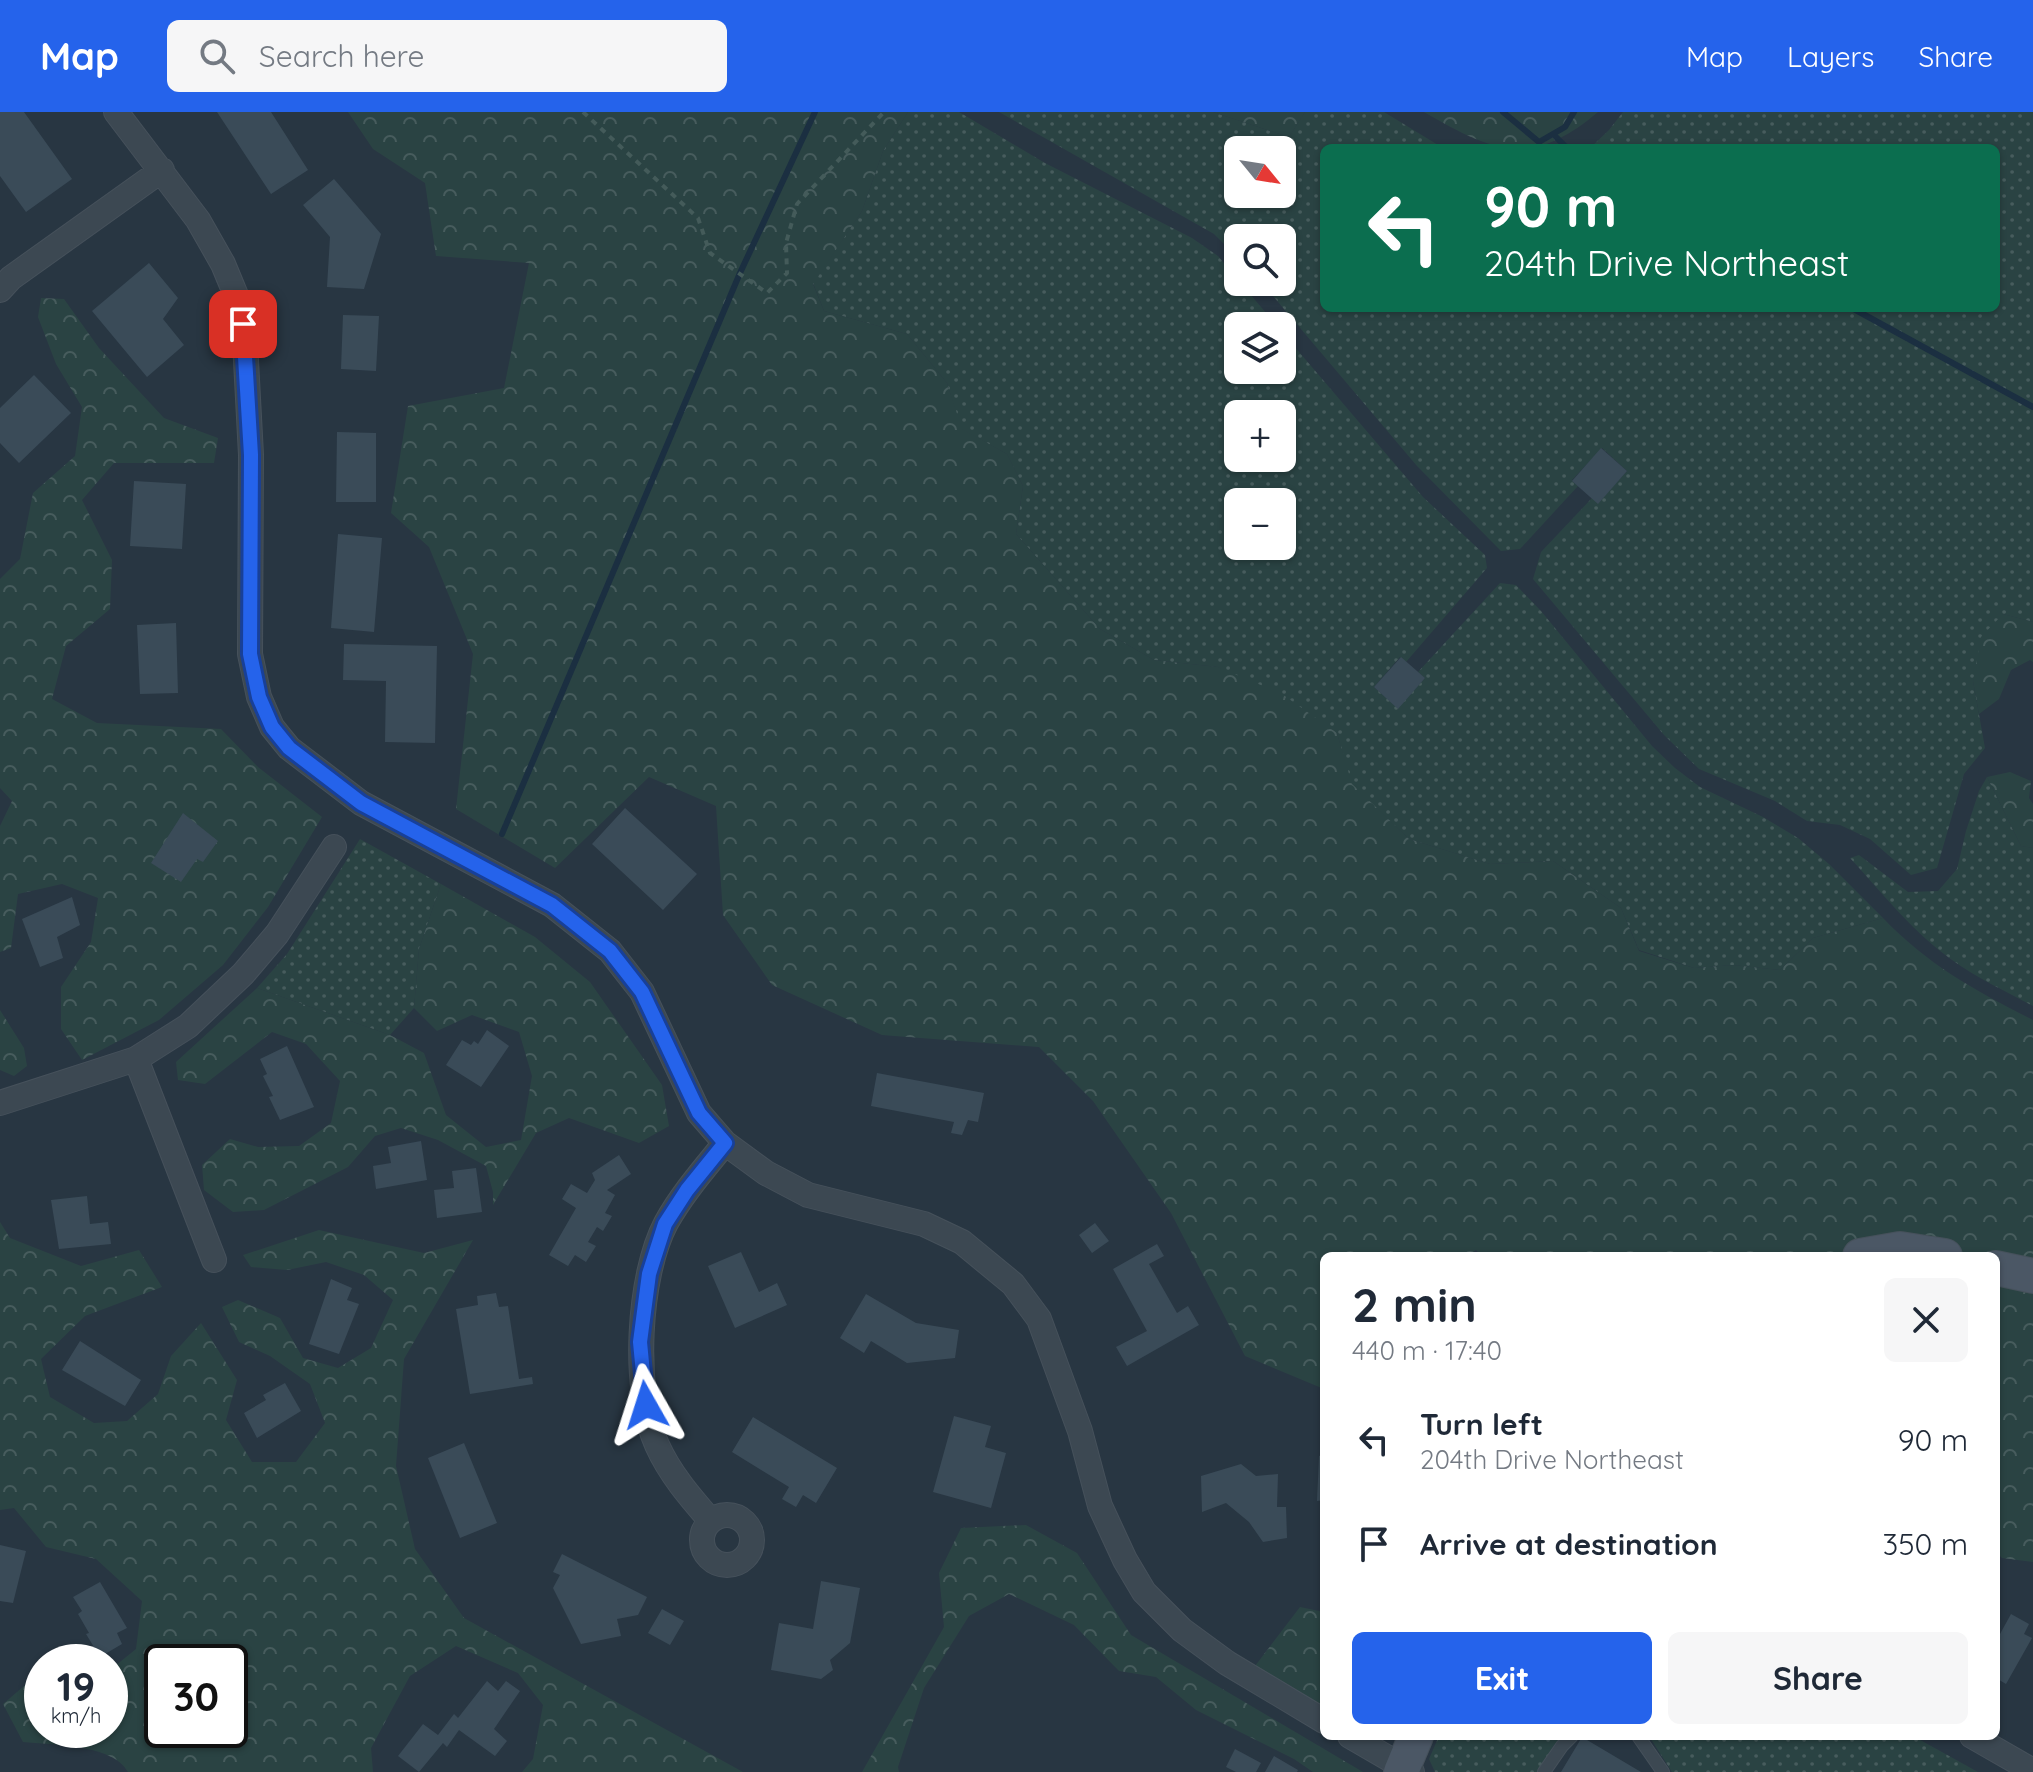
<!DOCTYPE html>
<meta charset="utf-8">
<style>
body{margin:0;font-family:Quicksand,sans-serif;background:#f6f6f7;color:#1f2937;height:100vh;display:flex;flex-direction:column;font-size:30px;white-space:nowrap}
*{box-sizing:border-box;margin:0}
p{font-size:26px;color:#747a83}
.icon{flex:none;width:44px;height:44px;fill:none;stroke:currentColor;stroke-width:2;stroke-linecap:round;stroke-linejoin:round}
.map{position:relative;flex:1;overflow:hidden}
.panel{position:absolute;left:1320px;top:1140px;width:680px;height:488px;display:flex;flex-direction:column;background:#fff;border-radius:12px;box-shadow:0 2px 6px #0004}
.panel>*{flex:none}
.guide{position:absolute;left:1320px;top:32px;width:680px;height:168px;border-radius:12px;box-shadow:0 2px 6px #0004;background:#0b6e4f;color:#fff;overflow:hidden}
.needle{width:52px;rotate:120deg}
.buttons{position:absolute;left:1224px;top:24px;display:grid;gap:16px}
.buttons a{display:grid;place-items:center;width:72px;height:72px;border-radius:12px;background:#fff;box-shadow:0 2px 6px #0004;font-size:40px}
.speed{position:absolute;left:24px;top:1532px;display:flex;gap:16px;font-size:40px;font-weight:700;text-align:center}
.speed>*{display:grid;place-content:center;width:104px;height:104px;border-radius:50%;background:#fff;box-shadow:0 2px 6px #0004;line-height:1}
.speed small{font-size:20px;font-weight:400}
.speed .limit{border:4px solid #111;border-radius:12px;background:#fff;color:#111}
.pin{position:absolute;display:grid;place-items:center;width:68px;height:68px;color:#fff;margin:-34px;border-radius:16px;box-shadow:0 4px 12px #0006}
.me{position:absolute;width:88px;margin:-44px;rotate:354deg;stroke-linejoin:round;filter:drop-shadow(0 0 6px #0008)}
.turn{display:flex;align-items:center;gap:28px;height:168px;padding:0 32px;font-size:36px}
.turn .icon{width:104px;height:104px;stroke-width:2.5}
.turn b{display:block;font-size:56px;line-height:68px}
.round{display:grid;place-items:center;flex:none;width:84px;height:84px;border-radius:12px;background:#f6f6f7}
.summary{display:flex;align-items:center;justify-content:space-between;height:136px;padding:0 32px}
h1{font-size:48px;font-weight:700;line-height:60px}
.cta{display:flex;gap:16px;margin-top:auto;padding:16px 32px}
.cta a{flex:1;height:92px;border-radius:12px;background:#2563eb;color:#fff;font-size:32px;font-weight:700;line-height:92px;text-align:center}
.cta a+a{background:#f6f6f7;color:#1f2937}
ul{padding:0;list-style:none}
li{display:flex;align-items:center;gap:24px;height:104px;padding:0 32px}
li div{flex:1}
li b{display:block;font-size:30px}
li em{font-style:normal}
header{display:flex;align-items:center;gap:48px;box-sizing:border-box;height:112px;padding:0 40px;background:#2563eb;color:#fff}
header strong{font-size:38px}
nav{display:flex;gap:44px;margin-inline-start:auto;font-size:28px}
.search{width:560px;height:72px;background:#f6f6f7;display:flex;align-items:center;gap:20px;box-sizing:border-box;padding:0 28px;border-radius:12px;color:#747a83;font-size:30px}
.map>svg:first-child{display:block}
.grass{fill:url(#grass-dots);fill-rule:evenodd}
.forest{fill:url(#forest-crowns);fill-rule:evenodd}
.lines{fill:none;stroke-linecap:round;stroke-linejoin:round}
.stream{stroke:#1b2f41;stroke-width:6}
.building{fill:#3a4b58}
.lane-casing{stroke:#46515b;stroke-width:14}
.street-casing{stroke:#46515b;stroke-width:26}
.secondary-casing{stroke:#46515b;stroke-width:36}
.path{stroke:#445b5a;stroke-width:4;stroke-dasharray:6 6;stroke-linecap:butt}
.lane{stroke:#3c4852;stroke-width:12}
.street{stroke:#3c4852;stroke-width:24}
.secondary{stroke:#4b5765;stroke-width:34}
.route-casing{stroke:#184099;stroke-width:20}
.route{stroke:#2563eb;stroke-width:14}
</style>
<header>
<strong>Map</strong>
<div class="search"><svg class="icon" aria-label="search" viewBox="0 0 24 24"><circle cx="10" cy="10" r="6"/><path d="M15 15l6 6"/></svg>Search here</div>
<nav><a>Map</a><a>Layers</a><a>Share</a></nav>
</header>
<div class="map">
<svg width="2033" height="1660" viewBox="0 0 2033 1660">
<defs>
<pattern id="grass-dots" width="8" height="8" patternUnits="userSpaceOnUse" patternTransform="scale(2)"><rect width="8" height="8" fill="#2a4343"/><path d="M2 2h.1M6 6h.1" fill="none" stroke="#475c5d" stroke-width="1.8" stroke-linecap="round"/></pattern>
<pattern id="forest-crowns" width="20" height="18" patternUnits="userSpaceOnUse" patternTransform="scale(2)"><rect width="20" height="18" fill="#2a4343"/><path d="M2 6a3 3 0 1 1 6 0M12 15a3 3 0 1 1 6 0" fill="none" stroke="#475c5d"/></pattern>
</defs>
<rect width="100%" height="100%" fill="#283642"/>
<!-- grass -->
<path class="grass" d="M908,0h51l86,51 147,75 26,18 59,70h-39v44h44v-38l141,165 62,58 2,13 -81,94 -6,-5 -26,30 24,21 27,-30 -7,-6 82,-89 16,2 25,26 111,135 23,22 25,19 63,30 35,21 31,26 54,54 -70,20 -33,32 -47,-5 -39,3 -55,-18 -18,-42 -68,-47 -63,3 -81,-25 -58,-55 -14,-51 -119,-66 -64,-7 -54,-31 -84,-95 7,-48 -16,-32 -46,-25 -14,-46 -40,-49 -83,-23 -11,-28 49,-72 21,-60zM1238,302h44v44h-44zM1238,390h44v44h-44z
M999,0h214l76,25 16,-25h79l59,36h-119v160h672v-160h-406l19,-18 14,-18h410v510l-30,-8 -30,67 12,67 -21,26 -27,94 -26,7 -41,-36 -30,-14 -33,-4 -32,-20 -76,-32 -35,-34 -131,-156 8,-27 51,-54 6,5 29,-32 -25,-23 -30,32 6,6 -58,63 -19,2 -84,-85 -156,-184h21v-44h-44v20l-24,-24zM1238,38h44v44h-44z
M1987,665l34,69 12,2v158c-28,-15 -56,-28 -81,-46 -39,-28 -70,-67 -102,-102l9,-3 49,37 30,-1 19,-22 9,-38 13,-40z
M360,727l81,45 -22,65 -5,59 -24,27 -133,-47 30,-34z
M1439,1624h124l-8,8 -18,28h-102l-6,-13z
M1649,1624h264l65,36h-306z"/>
<!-- forest -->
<path class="forest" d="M348,0h560l-25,39 -21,60 -49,73 11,27 83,23 40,49 15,46 45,25 16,32 -7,48 84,95 54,31 64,7 64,27 55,39 15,51 57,55 81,25 63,-3 68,47 18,43 55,17 39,-3 47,5 33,-32 70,-20c45,47 93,73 150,102v542l-31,-4 -6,-6v-296h-515l-5,-6 -8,6h-144v133l-79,-33 -74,-143 -78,-112 -54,-54 -157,-12 -110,-50 -49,-70 -7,-109 -67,-29 -94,91 -99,-59 17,-155 -44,-107 -38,-34 17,-107 96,-18 25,-125 -93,-7 -11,-73 -52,-34z
M1213,0h92l-16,25z
M1424,0h174c-67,57 -105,40 -174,0z
M41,186l23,1 35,49 65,70 54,20 -4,25h-100l-32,37 30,60 -2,49 -44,37 -14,53 45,24 124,6 37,38 64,50 -54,90 -45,58 -64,55 -77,40 -21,-31v-42l30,-45 7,-44 -36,-14 -44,10 -7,54 -11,4v-126l12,-25 -12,-13v-209l20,-20 13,-66 42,-37 7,-49 -26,-43 -18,-47z
M2003,502l30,8v40l-3,-2 -19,10 -12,29 -20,15 -6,-33 8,-44z
M2010,660l21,9 -2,17 4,6v44l-12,-2 -34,-69z
M441,772l94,53 55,45 72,103 7,41 -30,17 -70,-25 -33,15 -43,72v-13l-7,-26 -48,-26 -37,-12 -26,8 -27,31 -84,43 -31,2 -29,-22 -2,-25 28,-26 28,8 41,-1 32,-23 9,-42 -34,-37 -34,-12 -67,52 -27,-4 -2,-18 81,-74 133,47 34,18 22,62 40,32 35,-7 11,-64 -13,-44 -47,-17 -35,16 -23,-23 5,-59z
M0,898l24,38 3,18 -13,10 -14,-6z
M0,1110l10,16 71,28 58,-16 23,37 -77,29 -44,43 9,38 44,26 33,-2 31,-27 13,-38 30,-33 36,57 -11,40 26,42h44l29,-39 -15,-39 -40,-28 -31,-14 -17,-35 16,-7 42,18 23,40 35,10 33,-20 22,-48 -29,-25 -38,-13 -39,8 -36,-3 -8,-12 76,-25 105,23 49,-13 -69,119 -8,107 19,83 49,69 279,154h-221l11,-13 10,-54 -25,-32 -62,-27 -46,30 -39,72 2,24h-245c-15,-28 -76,-27 -105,-30l-20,-38 28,-24h11v50h68v-60l26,-21 6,-48 -46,-42 -50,-12 -32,-39 -14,2zM162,1550h68v68h-68z
M1026,1413l51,28 54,82 232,137h-50l-19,-13 -98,-49 -40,-33 -37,-6 -45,-46 -65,-31 -40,22 -45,72 -26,79 1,5h-37l82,-145 -5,-54 22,-45z
M1300,1495l24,5v96l-69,-42z"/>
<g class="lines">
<!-- stream -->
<path class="stream" d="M1503,0l36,30 26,-15 9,-15
M1553,22l14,14
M1852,196l181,99
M502,722l238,-561 75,-161"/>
</g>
<!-- building -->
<path class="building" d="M0,0h24l48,67 -46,33 -26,-36z
M217,0h54l37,58 -37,24z
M334,67l47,55 -17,55 -37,-2 3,-50 -27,-32z
M149,151l29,35 -15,21 21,26 -37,32 -55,-66z
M343,203l36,1 -3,55 -35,-2z
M34,263l37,38 -52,50 -19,-20v-35z
M337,320l39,1v69h-40z
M1601,336l26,23 -29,33 -26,-23z
M134,369l52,3 -4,65 -52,-3z
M338,422l44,4 -8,94 -43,-4z
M176,511l2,70 -38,1 -3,-69z
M344,532l93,2 -2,97 -50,-1 1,-61 -43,-1z
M1401,545l24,21 -27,31 -24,-22z
M625,696l72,66 -34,36 -71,-66z
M183,701l35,28 -15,21 -6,-3 -16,23 -30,-19z
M72,785l8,28 -23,12 6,21 -23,9 -18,-48z
M487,918l22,16 -28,41 -35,-22 16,-25 9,5 3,-4 4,3z
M287,934l27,61 -34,13 -11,-23 4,-1 -10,-20 4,-2 -7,-15z
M877,961l107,20 -6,29 -10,-2 -6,15 -11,-2 3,-11 -83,-16z
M421,1029l6,39 -51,9 -3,-23 18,-3 -3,-16z
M619,1043l12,19 -24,16 8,5 -10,18 7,3 -9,15 -6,-4 -9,15 8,4 -10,16 -11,-7 -7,11 -19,-11 27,-47 -14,-9 9,-15 16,9 8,-13 -3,-7z
M476,1056l6,44 -45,6 -3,-28 20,-2 -2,-17z
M87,1084l3,28 18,-2 3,22 -52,5 -8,-49z
M1095,1111l14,18 -17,12 -13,-18z
M1157,1132l7,12 -15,8 28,49 11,-7 11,19 -72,41 -11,-19 31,-16 -34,-62z
M741,1140l18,40 18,-9 10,22 -52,23 -27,-62z
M331,1167l21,9 -5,12 12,4 -20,50 -30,-10z
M496,1181l3,14 9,-1 11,73 13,-2 1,7 -63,10 -14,-85 22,-4 -1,-9z
M866,1182l50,29 43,7 -4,28 -48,5 -36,-22 -7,12 -24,-15z
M80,1229l61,39 -16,26 -63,-36z
M285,1271l16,28 -44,27 -13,-25 22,-13 -3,-5z
M954,1304l37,10 -6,21 21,6 -15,55 -58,-16z
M753,1305l84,51 -21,35 -13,-8 -7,12 -14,-8 7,-12 -57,-35z
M464,1331l33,80 -37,15 -32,-80z
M1324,1342v46l-7,1 2,-45z
M1241,1352l15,12 22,-2 -1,33h9l1,31 -24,4 -14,-20 -23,-19 -24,9 -1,-36z
M0,1433l26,6 -13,52 -13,-2z
M562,1442l85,43 -9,18 -21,4 4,17 -40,8 -28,-56 7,-13 -7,-3z
M821,1469l39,7 -10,55 -20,17 3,10 -12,9 -50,-9 8,-47 34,6z
M100,1470l27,46 -10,5 5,11 -22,13 -14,-23 3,-1 -11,-19 4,-3 -9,-14z
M662,1497l22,12 -14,24 -22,-12z
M2011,1502l18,10 -5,10 8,4 -26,46 -10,-6v-46l4,2z
M487,1569l11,10 8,-10 14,10 -26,38 13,12 -12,15 -36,-26 -12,17 -4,-4 -24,29 -21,-16 25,-32 15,11 16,-21 4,4z
M1582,1625l59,35h-80z
M1235,1637l26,14 -5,9h-20l-10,-5z
M1274,1644l24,14 -1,2h-32z"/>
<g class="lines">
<defs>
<path id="lane" d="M1638,1624l25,36
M1544,1660l18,-26 10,-10"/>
<path id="street" d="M116,0l82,108 25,44 17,41 5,37 6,113 -1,199 9,43 13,30 17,21 72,55 191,102 58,46 32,41 57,121 26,30 41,30 42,22 116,29 38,18 51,42 26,35 41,112 20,75 25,54 19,32 38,38 45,33 97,58
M0,178l11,-12 151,-108
M136,947l78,201
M0,991l136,-44 52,-33 55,-52 34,-40 57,-87
M702 1428a25 25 0 1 1 50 0a25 25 0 1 1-50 0Z
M710,1408c-20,-23 -40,-46 -53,-75 -25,-55 -19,-169 9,-222 16,-29 38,-54 59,-80
M1350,1624l62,36
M1972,1624l61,35"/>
<path id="secondary" d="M1860,1144l40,-7 45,7
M1996,1156l37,8
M1401,1660l15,-36"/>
</defs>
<!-- lane casing -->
<use href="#lane" class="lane-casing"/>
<!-- street casing -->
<use href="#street" class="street-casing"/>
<!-- secondary casing -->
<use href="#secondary" class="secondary-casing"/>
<!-- path -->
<path class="path" d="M583,0l115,106 12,35 57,40 20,-20 -1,-30 11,-39 87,-92"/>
<!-- lane -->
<use href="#lane" class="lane"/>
<!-- street -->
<use href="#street" class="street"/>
<!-- secondary -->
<use href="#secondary" class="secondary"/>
</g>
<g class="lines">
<defs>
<path id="route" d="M243,212l8,131 -1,199 9,43 13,30 17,21 72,55 191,102 58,46 32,41 57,121 26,30 -38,47 -22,34 -16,50 -9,68 6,63"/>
</defs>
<!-- route casing -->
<use href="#route" class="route-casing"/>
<!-- route -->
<use href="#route" class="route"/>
</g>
</svg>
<div class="buttons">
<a><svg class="needle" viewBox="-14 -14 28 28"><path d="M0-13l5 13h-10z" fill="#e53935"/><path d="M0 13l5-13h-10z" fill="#747a83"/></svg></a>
<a><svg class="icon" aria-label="search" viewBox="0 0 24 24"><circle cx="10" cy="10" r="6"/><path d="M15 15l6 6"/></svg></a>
<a><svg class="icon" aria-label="layers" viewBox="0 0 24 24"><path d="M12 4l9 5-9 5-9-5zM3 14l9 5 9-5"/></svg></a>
<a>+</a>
<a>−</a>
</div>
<div class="speed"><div>19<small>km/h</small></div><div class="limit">30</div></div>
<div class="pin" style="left:243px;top:212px;background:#d93025"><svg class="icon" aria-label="arrive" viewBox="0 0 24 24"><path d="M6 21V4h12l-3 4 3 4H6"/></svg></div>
<svg class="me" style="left:646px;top:1293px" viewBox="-20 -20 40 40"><path d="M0-17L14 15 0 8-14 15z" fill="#2563eb" stroke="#fff" stroke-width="4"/></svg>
<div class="guide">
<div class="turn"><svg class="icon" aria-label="left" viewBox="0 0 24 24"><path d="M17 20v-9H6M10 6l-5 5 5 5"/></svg><div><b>90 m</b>204th Drive Northeast</div></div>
</div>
<section class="panel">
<div class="summary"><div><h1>2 min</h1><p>440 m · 17:40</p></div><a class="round"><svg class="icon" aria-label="close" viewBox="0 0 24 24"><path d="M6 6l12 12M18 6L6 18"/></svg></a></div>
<ul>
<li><svg class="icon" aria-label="left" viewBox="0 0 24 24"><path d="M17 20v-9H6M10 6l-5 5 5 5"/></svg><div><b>Turn left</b><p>204th Drive Northeast</p></div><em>90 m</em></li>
<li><svg class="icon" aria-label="arrive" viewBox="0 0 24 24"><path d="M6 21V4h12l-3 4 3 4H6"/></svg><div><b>Arrive at destination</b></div><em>350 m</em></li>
</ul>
<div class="cta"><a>Exit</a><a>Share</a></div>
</section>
</div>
